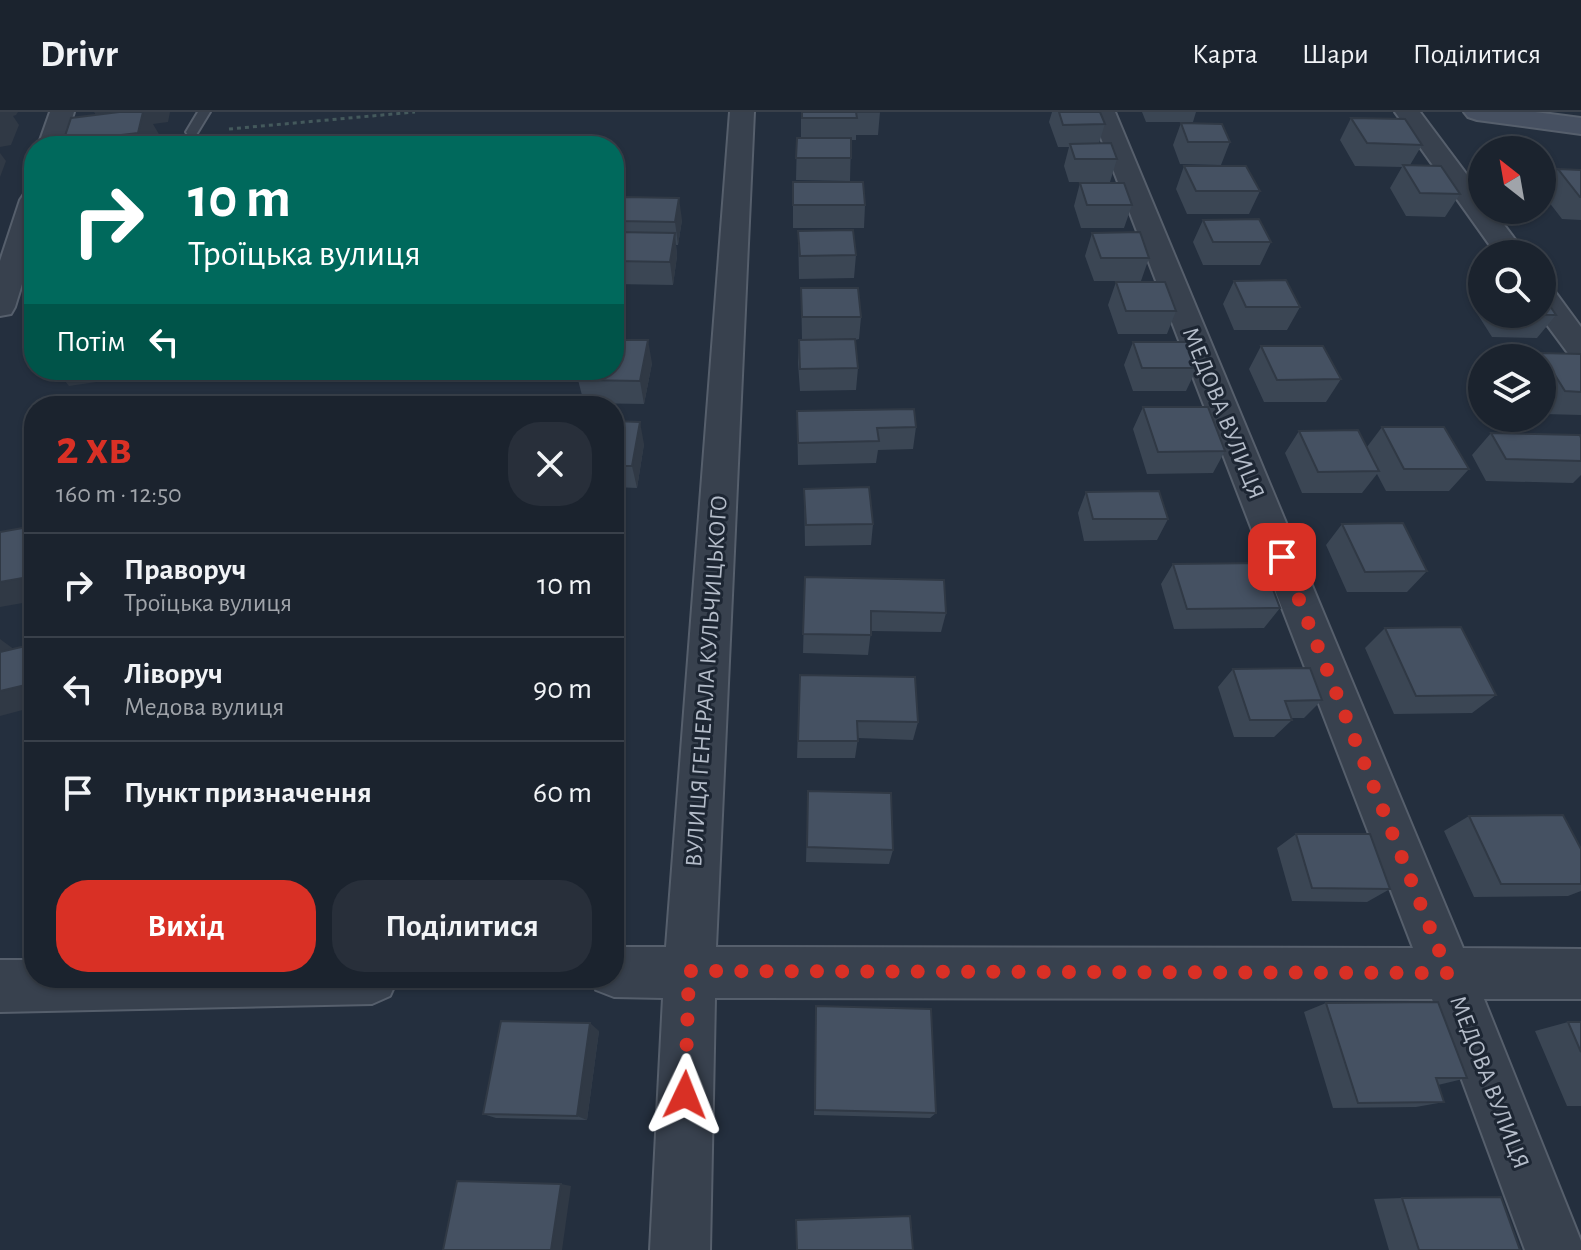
<!DOCTYPE html>
<html lang="uk">
<meta charset="utf-8">
<style>
body{margin:0;font-family:"Alegreya Sans",sans-serif;background:#282f3a;color:#f1f3f6;height:100vh;display:flex;flex-direction:column;font-size:30px;white-space:nowrap}
*{box-sizing:border-box;margin:0}
p{font-size:26px;color:#a0a4aa}
.icon{flex:none;width:44px;height:44px;fill:none;stroke:currentColor;stroke-width:2;stroke-linecap:round;stroke-linejoin:round}
.map{position:relative;flex:1;overflow:hidden}
.drawer{position:absolute;left:24px;top:284px;width:600px;height:592px;display:flex;flex-direction:column;background:#1b232e;border-radius:32px;box-shadow:0 2px 6px #0004,0 0 0 2px #39404a}
.drawer>*{flex:none}
.top-card{position:absolute;left:24px;top:24px;width:600px;height:244px;border-radius:32px;box-shadow:0 2px 6px #0004,0 0 0 2px #39404a;background:#00695c;color:#fff;overflow:hidden}
.needle{width:52px;rotate:329deg}
.controls{position:absolute;left:1468px;top:24px;display:grid;gap:16px}
.controls a{display:grid;place-items:center;width:88px;height:88px;border-radius:50%;background:#1b232e;box-shadow:0 2px 6px #0004,0 0 0 2px #39404a;font-size:40px}
.pin{position:absolute;display:grid;place-items:center;width:68px;height:68px;color:#fff;margin:-34px;border-radius:16px;box-shadow:0 4px 12px #0006}
.me{position:absolute;width:88px;margin:-44px;rotate:2deg;stroke-linejoin:round;filter:drop-shadow(0 0 6px #0008)}
.turn{display:flex;align-items:center;gap:28px;height:168px;padding:0 32px;font-size:36px}
.turn .icon{width:104px;height:104px;stroke-width:2.5}
.turn b{display:block;font-size:56px;line-height:68px}
.then{display:flex;align-items:center;height:76px;padding:0 32px;background:#0003;gap:16px;font-size:30px}
.round{display:grid;place-items:center;flex:none;width:84px;height:84px;border-radius:32px;background:#282f3a}
.head{display:flex;align-items:center;justify-content:space-between;height:136px;padding:0 32px}
h1{font-size:48px;font-weight:700;line-height:60px;color:#d93025}
.button{display:flex;gap:16px;margin-top:auto;padding:16px 32px}
.button a{flex:1;height:92px;border-radius:32px;background:#d93025;color:#fff;font-size:32px;font-weight:700;line-height:92px;text-align:center}
.button a+a{background:#282f3a;color:#f1f3f6}
ul{padding:0;list-style:none}
li{display:flex;align-items:center;gap:24px;height:104px;padding:0 32px;border-top:2px solid #39404a}
li div{flex:1}
li b{display:block;font-size:30px}
li em{font-style:normal}
header{display:flex;align-items:center;gap:48px;box-sizing:border-box;height:112px;padding:0 40px;background:#1b232e;border-bottom:2px solid #39404a}
header strong{font-size:38px}
nav{display:flex;gap:44px;margin-inline-start:auto;font-size:28px}
.map>svg:first-child{display:block}
.lines{fill:none;stroke-linecap:round;stroke-linejoin:round}
.lane-casing{stroke:#565f6c;stroke-width:4}
.street-casing{stroke:#565f6c;stroke-width:4}
.secondary-casing{stroke:#565f6c;stroke-width:4}
.path{stroke:#44595c;stroke-width:3;stroke-dasharray:4 4;stroke-linecap:butt}
.lane{fill:#38414e;fill-rule:evenodd}
.street{fill:#38414e;fill-rule:evenodd}
.secondary{fill:#465061;fill-rule:evenodd}
.wall{fill:#3b4654}
.shaded-wall{fill:#303945}
.building{fill:#455162;stroke:#303945;stroke-width:2}
.route{stroke:#d93025;stroke-width:14;stroke-dasharray:0 25.2}
.labels{text-anchor:middle;stroke-width:6;stroke-linejoin:round;paint-order:stroke}
.street-label{font-size:24px;fill:#b4bcc9;stroke:#1d2633}
</style>
<header>
<strong>Drivr</strong>
<nav><a>Карта</a><a>Шари</a><a>Поділитися</a></nav>
</header>
<div class="map">
<svg width="1581" height="1138" viewBox="0 0 1581 1138">
<rect width="100%" height="100%" fill="#242f3e"/>
<g class="lines">
<defs>
<path id="lane" d="M198,0h12l-14,23h-8l-2,-3z"/>
<path id="street" d="M50,0h24l-10,34h-26z
M730,0h24l-38,835 697,1 -322,-836h24l348,836 118,1v50h-97l97,242v9h-56l-93,-251 -717,-1 -5,252h-60l13,-252 -49,-1 -18,-7 -5,-12h23v-31h52z
M1395,0h25l62,83v15h11l33,44h-30z
M34,80v53l-19,62 -4,7 -11,2v-55l20,-61 4,-6z
M1542,175l11,2 28,38v32l-11,-3 -31,-42h3z
M0,848h34v18h364l-8,18 -18,8 -372,8z"/>
<path id="secondary" d="M1464,0h71l46,6v16l-104,-14 -9,-3z"/>
</defs>
<!-- lane casing -->
<use href="#lane" class="lane-casing"/>
<!-- street casing -->
<use href="#street" class="street-casing"/>
<!-- secondary casing -->
<use href="#secondary" class="secondary-casing"/>
<!-- path -->
<path class="path" d="M229,17l186,-17"/>
<!-- lane -->
<use href="#lane" class="lane"/>
<!-- street -->
<use href="#street" class="street"/>
<!-- secondary -->
<use href="#secondary" class="secondary"/>
</g>
<!-- wall -->
<path class="wall" d="M801,0h79l-2,23h-22v5h-5l-1,41 -54,-1 1,-42h4z
M1052,0h48l5,12 -6,19 18,16 -7,23h-41l-5,-16 5,-19h-11l-9,-25z
M1142,0h54l-3,10h-47z
M1351,6l71,27 -12,20 50,29 -15,23 -39,-1 -16,-28 12,-21 -47,-1 -15,-26z
M1181,11l49,19 -9,23 -41,-1 -7,-19z
M1184,54l76,25 -11,23h-62l-11,-25z
M1558,57l23,1v50l-19,-1 -20,-26v-2z
M793,70l72,23 -1,23h-71z
M1080,71l52,22 -8,23h-43l-7,-22z
M682,108l-4,25h-2l1,11 -4,29 -59,-1v-45l7,-7 -2,-11z
M1203,108l68,22 -11,23h-57l-10,-23z
M798,119l58,24 -2,23 -55,1z
M1092,121l57,25 -8,23h-47l-9,-25z
M1234,169l66,26 -13,23h-53l-11,-26z
M1116,170l60,29 -9,23h-49l-10,-29z
M801,176l60,29 -2,22 -4,1 3,28 -2,22 -56,1 -2,-28 1,-22 3,-1z
M1482,184v18h60l14,1 -19,23 -45,-1 -19,-30z
M1133,230l64,26 -11,23h-53l-9,-26z
M1261,234l80,33 -15,23h-62l-15,-33z
M1541,241l40,1v61l-37,-1 -2,-4v-52h-5z
M652,251l-8,41 -60,-1 -6,-23z
M1143,295l82,44 -12,22 -66,1 -14,-45z
M797,299l119,16 -3,22 -35,1 -2,13 -78,2z
M614,309l30,23 -7,44 -23,-1z
M1382,315l87,42 -20,22h-63l-9,-17 -15,19h-60l-17,-40 14,-22 68,16z
M1491,321l90,5v37l-8,8 -87,-2 -14,-26z
M804,377l69,35 -2,21 -66,1z
M1086,380l82,27 -11,21 -73,1 -6,-28z
M1342,412l85,47 -20,21h-60l-21,-47z
M1173,452l107,44 -16,20 -90,1 -13,-45z
M805,465l141,36 -5,19 -70,-1 -3,24 -65,-2z
M1385,516l111,67 -24,18 -78,1 -29,-66z
M1233,557l89,31 -18,18h-13l1,2 -18,17h-40l-16,-50z
M800,563l118,47 -5,18 -55,-2 -3,20h-58z
M808,679l85,59 -4,14 -83,-2z
M1469,704l112,33v42l-13,5 -94,1 -30,-66z
M1296,722l94,55 -23,13 -75,-1 -15,-53z
M1326,891l141,75 -29,7 6,17 -28,5 -83,1 -29,-96z
M816,894l120,107 -6,5 -116,-3z
M1568,910h13v84h-14l-32,-75z
M599,919l-12,89 -91,-2 -13,-4z
M1402,1086l118,52h-131l-15,-51z"/>
<!-- shaded-wall -->
<path class="shaded-wall" d="M0,0h18l-2,3 -3,1 6,9 -8,20 -11,2z
M94,0h76l-2,10 -15,2 10,17 -2,5h-95l-3,-4 42,-12z
M0,41l6,8 -6,16z
M679,86l3,22 -4,25 -3,-23z
M675,121l2,23 -4,29 -3,-23z
M648,228l4,23 -8,41 -4,-23z
M56,258h116v1l-103,15z
M640,310l4,22 -7,44 -5,-22z
M615,415l5,21 -6,62v-74z
M34,464v25l-34,6v-25z
M0,527l15,11 -15,18z
M34,571v24l-34,9v-25z
M590,911l9,8 -12,89 -10,-4z
M561,1072l10,2 -9,64h-11z"/>
<!-- building -->
<path class="building" d="M119,0h24l-5,21 -75,9 8,-24z
M802,0h78h-24l1,6h-55z
M1059,0h41l5,12 -42,1z
M1351,6l54,1 17,26 -55,-2z
M1181,11l41,1 8,18h-42z
M797,26h54v20h-55z
M1111,31l6,16h-42l-5,-15z
M1403,53l38,1 19,28 -40,-1z
M1184,54h62l14,25h-64z
M1558,57l23,1v27h-1z
M793,70h70l2,23h-72z
M1080,71h44l8,22h-45z
M625,85l54,1 -4,24 -56,-1z
M1259,107l12,23h-58l-10,-22z
M853,118l3,25 -56,1 -2,-25z
M616,120l59,1 -5,29 -56,-1v-22z
M1140,120l9,26h-48l-9,-25z
M1286,168l14,27h-54l-12,-26z
M1116,170h49l11,29h-50z
M801,176h57l3,29h-59z
M1542,182l14,21 -46,-1h32z
M855,227l3,29 -58,1 -1,-29z
M614,228h34l-8,41 -62,-1 2,-10h34z
M1133,230h54l10,26h-55z
M1261,234h62l18,33 -64,1z
M1541,241l40,1v38l-16,-1z
M1143,295h65l17,44 -67,1z
M914,297l2,18 -39,1 2,13 -81,2 -1,-32z
M614,309l26,1 -8,44h-18z
M1382,315h62l25,42h-65z
M1358,318l21,41 -61,1 -19,-41z
M1491,321l89,2 1,3v23l-75,-2z
M869,375l4,37 -67,1 -2,-36z
M1159,379l9,28h-75l-7,-27z
M1403,411l24,48 -62,1 -23,-48z
M34,414v50l-34,6v-50z
M1263,451l17,45 -93,1 -14,-45z
M805,465l139,3 2,33 -75,-2v24l-68,-1z
M1461,515l35,68 -80,1 -31,-68z
M34,532v39l-34,8v-39z
M1310,556l12,32 -37,1 7,19h-42l-17,-51z
M800,563l115,2 3,45 -61,-1 1,20h-60z
M808,679l83,2 2,57 -86,-3z
M1563,703l18,34v35h-80l-32,-68z
M1296,722h74l20,55 -78,-1z
M1438,890l29,76h-31l8,24 -86,1 -32,-100z
M816,894l115,3 5,104 -121,-3z
M501,909l89,2 -13,93 -94,-2z
M1568,910h13v30z
M457,1069l104,3 -10,66h-108z
M1501,1085l19,53h-101l-17,-52z
M910,1104l3,34h-116l-1,-30z"/>
<g class="lines">
<!-- route -->
<path class="route" d="M685,983l4,-124 759,2 -166,-416"/>
</g>
<g class="labels">
<!-- street labels -->
<g class="street-label">
<text transform="translate(1224 301) rotate(68)" y="8">МЕДОВА ВУЛИЦЯ</text>
<text transform="translate(706 569) rotate(-86)" y="8">ВУЛИЦЯ ГЕНЕРАЛА КУЛЬЧИЦЬКОГО</text>
<text transform="translate(1490 970) rotate(69)" y="8">МЕДОВА ВУЛИЦЯ</text>
</g>
</g>
</svg>
<div class="controls">
<a><svg class="needle" viewBox="-14 -14 28 28"><path d="M0-13l5 13h-10z" fill="#e53935"/><path d="M0 13l5-13h-10z" fill="#a0a4aa"/></svg></a>
<a><svg class="icon" aria-label="search" viewBox="0 0 24 24"><circle cx="10" cy="10" r="6"/><path d="M15 15l6 6"/></svg></a>
<a><svg class="icon" aria-label="layers" viewBox="0 0 24 24"><path d="M12 4l9 5-9 5-9-5zM3 14l9 5 9-5"/></svg></a>
</div>
<div class="pin" style="left:1282px;top:445px;background:#d93025"><svg class="icon" aria-label="arrive" viewBox="0 0 24 24"><path d="M6 21V4h12l-3 4 3 4H6"/></svg></div>
<svg class="me" style="left:685px;top:983px" viewBox="-20 -20 40 40"><path d="M0-17L14 15 0 8-14 15z" fill="#d93025" stroke="#fff" stroke-width="4"/></svg>
<div class="top-card">
<div class="turn"><svg class="icon" aria-label="right" viewBox="0 0 24 24"><path d="M7 20v-9h11M14 6l5 5-5 5"/></svg><div><b>10 m</b>Троїцька вулиця</div></div>
<div class="then">Потім<svg class="icon" aria-label="left" viewBox="0 0 24 24"><path d="M17 20v-9H6M10 6l-5 5 5 5"/></svg></div>
</div>
<section class="drawer">
<div class="head"><div><h1>2 хв</h1><p>160 m · 12:50</p></div><a class="round"><svg class="icon" aria-label="close" viewBox="0 0 24 24"><path d="M6 6l12 12M18 6L6 18"/></svg></a></div>
<ul>
<li><svg class="icon" aria-label="right" viewBox="0 0 24 24"><path d="M7 20v-9h11M14 6l5 5-5 5"/></svg><div><b>Праворуч</b><p>Троїцька вулиця</p></div><em>10 m</em></li>
<li><svg class="icon" aria-label="left" viewBox="0 0 24 24"><path d="M17 20v-9H6M10 6l-5 5 5 5"/></svg><div><b>Ліворуч</b><p>Медова вулиця</p></div><em>90 m</em></li>
<li><svg class="icon" aria-label="arrive" viewBox="0 0 24 24"><path d="M6 21V4h12l-3 4 3 4H6"/></svg><div><b>Пункт призначення</b></div><em>60 m</em></li>
</ul>
<div class="button"><a>Вихід</a><a>Поділитися</a></div>
</section>
</div>
